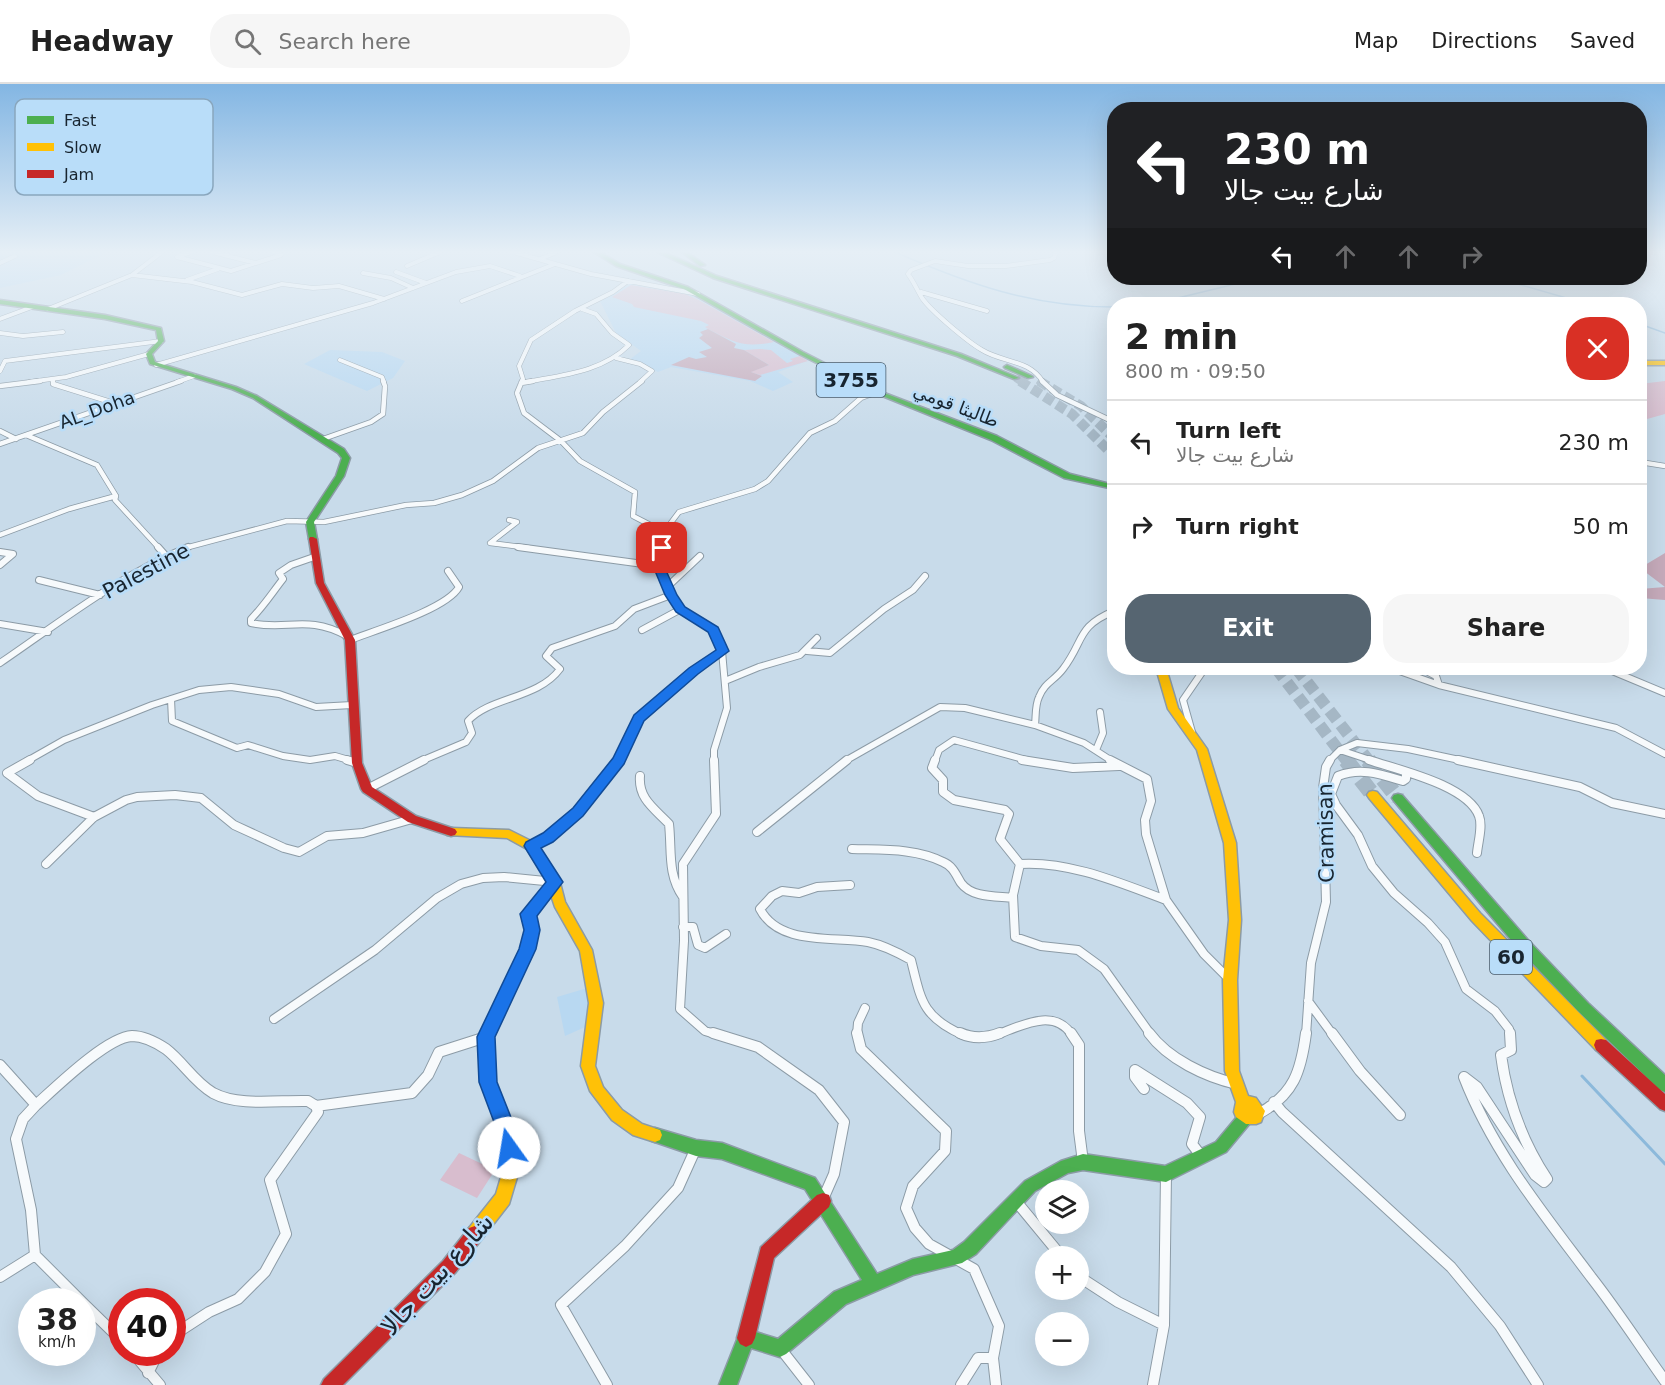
<!DOCTYPE html>
<meta charset="utf-8">
<style>
body{margin:0;font-family:"DejaVu Sans","Noto Naskh Arabic",sans-serif;background:#f6f6f6;color:#222;height:100vh;display:flex;flex-direction:column;font-size:22px;white-space:nowrap}
*{box-sizing:border-box;margin:0}
p{font-size:20px;color:#767676}
.icon{flex:none;width:33px;height:33px;fill:none;stroke:currentColor;stroke-width:2;stroke-linecap:round;stroke-linejoin:round}
.map{position:relative;flex:1;overflow:hidden}
.panel{position:absolute;left:1107px;top:213px;width:540px;height:378px;display:flex;flex-direction:column;background:#fff;border-radius:24px;box-shadow:0 6px 24px #0002}
.panel>*{flex:none}
.hud{position:absolute;left:1107px;top:18px;width:540px;height:183px;border-radius:24px;box-shadow:0 6px 24px #0002;background:#202124;color:#fff;overflow:hidden}
.buttons{position:absolute;left:1035px;top:1096px;display:grid;gap:12px}
.buttons a{display:grid;place-items:center;width:54px;height:54px;border-radius:50%;background:#fff;box-shadow:0 6px 24px #0002;font-size:30px}
.speed{position:absolute;left:18px;top:1204px;display:flex;gap:12px;font-size:30px;font-weight:700;text-align:center}
.speed>*{display:grid;place-content:center;width:78px;height:78px;border-radius:50%;background:#fff;box-shadow:0 6px 24px #0002;line-height:1}
.speed small{font-size:15px;font-weight:400}
.speed .limit{border:9px solid #d22;background:#fff;color:#111}
.pin{position:absolute;display:grid;place-items:center;width:51px;height:51px;color:#fff;margin:-26px;border-radius:12px;box-shadow:0 3px 9px #0006}
.me{position:absolute;width:66px;margin:-33px;rotate:347deg;stroke-linejoin:round;filter:drop-shadow(0 0 4px #0008)}
.turn{display:flex;align-items:center;gap:21px;height:126px;padding:0 18px;font-size:27px}
.turn .icon{width:78px;height:78px;stroke-width:2.5}
.turn b{display:block;font-size:42px;line-height:51px}
.lanes{display:flex;align-items:center;height:57px;padding:0 18px;background:#0003;justify-content:center;gap:30px;direction:ltr}
.lanes .off{opacity:.35}
.round{display:grid;place-items:center;flex:none;width:63px;height:63px;border-radius:24px;background:#f6f6f6}
.summary{display:flex;align-items:center;justify-content:space-between;height:102px;padding:0 18px}
h1{font-size:36px;font-weight:700;line-height:45px}
.button{display:flex;gap:12px;margin-top:auto;padding:12px 18px}
.button a{flex:1;height:69px;border-radius:24px;background:#566571;color:#fff;font-size:24px;font-weight:700;line-height:69px;text-align:center}
.button a+a{background:#f6f6f6;color:#222}
ul{padding:0;list-style:none}
li{display:flex;align-items:center;gap:18px;height:84px;padding:0 18px;border-top:2px solid #e0e0e0}
li div{flex:1}
li b{display:block;font-size:22px}
li em{font-style:normal}
header{display:flex;align-items:center;gap:36px;box-sizing:border-box;height:84px;padding:0 30px;background:#fff;border-bottom:2px solid #e0e0e0}
header strong{font-size:28px}
nav{display:flex;gap:33px;margin-inline-start:auto;font-size:21px}
.search{width:420px;height:54px;background:#f6f6f6;display:flex;align-items:center;gap:15px;box-sizing:border-box;padding:0 21px;border-radius:24px;color:#767676;font-size:22px}
.map>svg:first-child{display:block}
.built{fill:#b8d8f1}
.green{fill:#d8bdce}
.forest{fill:#c6abbb}
.lines{fill:none;stroke-linecap:round;stroke-linejoin:round}
.stream-far1{stroke:#8cb9db;stroke-width:1.5}
.stream{stroke:#8cb9db;stroke-width:3}
.highway-tunnel-far3{stroke:#a5b7c5;stroke-width:8;stroke-dasharray:8 4;stroke-linecap:butt}
.highway-tunnel-far2{stroke:#a5b7c5;stroke-width:10;stroke-dasharray:10 4.5;stroke-linecap:butt}
.highway-tunnel-far1{stroke:#a5b7c5;stroke-width:12;stroke-dasharray:12 6;stroke-linecap:butt}
.highway-tunnel{stroke:#a5b7c5;stroke-width:16;stroke-dasharray:16 8;stroke-linecap:butt}
.street-far4-casing{stroke:#8c9ba6;stroke-width:5}
.street-far3-casing{stroke:#8c9ba6;stroke-width:6}
.street-far2-casing{stroke:#8c9ba6;stroke-width:8}
.street-far1-casing{stroke:#8c9ba6;stroke-width:10}
.street-casing{stroke:#8c9ba6;stroke-width:12}
.fast-casing{stroke:#8c9ba6;stroke-width:3}
.slow-casing{stroke:#8c9ba6;stroke-width:3}
.jam-casing{stroke:#8c9ba6;stroke-width:3}
.street-far4{stroke:#f7fafc;stroke-width:4}
.street-far3{stroke:#f7fafc;stroke-width:4.5}
.street-far2{stroke:#f7fafc;stroke-width:6}
.street-far1{stroke:#f7fafc;stroke-width:8}
.street{stroke:#f7fafc;stroke-width:10}
.fast{fill:#4caf50;fill-rule:evenodd}
.slow{fill:#ffc107;fill-rule:evenodd}
.jam{fill:#c62828;fill-rule:evenodd}
.route{fill:#1a73e8;stroke:#114b97;stroke-width:1.5}
.labels{text-anchor:middle;stroke-width:5;stroke-linejoin:round;paint-order:stroke}
.far-street-label{font-size:18px;fill:#182530;stroke:#b9ddf9}
.shield{fill:#b9ddf9;stroke:#485c6c;stroke-width:1.5}
.shield-label{font-size:20px;font-weight:bold;fill:#182530}
.street-label{font-size:21px;fill:#182530;stroke:#b9ddf9}
.near-street-label{font-size:26px;fill:#182530;stroke:#b9ddf9}
.key{fill:#b9ddf9;stroke:#89a6bd;stroke-width:1.5}
.key-label{font-size:16px;fill:#182530}
</style>
<header>
<strong>Headway</strong>
<div class="search"><svg class="icon" aria-label="search" viewBox="0 0 24 24"><circle cx="10" cy="10" r="6"/><path d="M15 15l6 6"/></svg>Search here</div>
<nav><a>Map</a><a>Directions</a><a>Saved</a></nav>
</header>
<div class="map">
<svg width="1665" height="1301" viewBox="0 0 1665 1301">
<rect width="100%" height="100%" fill="#c8dbea"/>
<!-- built -->
<path class="built" d="M0,168h107l-46,23 -61,13z
M630,200l58,10 17,6 105,60 -32,12 15,10 -20,9 -23,-10 -79,-14 -13,5 -17,-9 -12,-3 12,-9 -25,-18 -16,-32z
M330,266l52,2 23,9 -12,17 -26,13 -63,-27z
M594,902v37l-29,13 -8,-39z"/>
<!-- green -->
<path class="green" d="M631,201l54,9 12,5 77,43c-30,6 -39,1 -66,-13l-3,-2 4,-2 -8,-4 -67,-14 -2,-3 -20,-7z
M760,265l11,1 16,13 6,-2 -3,-2 10,-3 8,5 -48,14 -10,-3 19,-7 -25,-15z
M1665,297v33l-25,7v-37z
M459,1069l36,17 -18,28 -37,-18z"/>
<!-- forest -->
<path class="forest" d="M708,245l28,15 -2,4 10,2 25,15 -18,7 11,4 -7,5 -84,-16 18,-8 7,2 11,-2 -8,-5 13,-4 -13,-10 4,-3 -3,-3z
M1665,469v47l-25,-2v-9l25,-2 -25,-19z"/>
<g class="lines">
<!-- stream-far1 -->
<path class="stream-far1" d="M895,168c73,32 138,55 219,55
M1497,194l90,26
M1153,220l107,-26
M1640,240l25,9"/>
<!-- stream -->
<path class="stream" d="M1582,992l83,88"/>
<!-- highway-tunnel-far3 -->
<path class="highway-tunnel-far3" d="M1016,294l6,4
M1038,296l3,2"/>
<!-- highway-tunnel-far2 -->
<path class="highway-tunnel-far2" d="M1020,297l52,33 42,42
M1039,297l42,25 33,32"/>
<!-- highway-tunnel-far1 -->
<path class="highway-tunnel-far1" d="M1276,584l71,93
M1296,584l73,93"/>
<!-- highway-tunnel -->
<path class="highway-tunnel" d="M1346,676l27,35
M1368,676l30,38"/>
<defs>
<path id="street-far4" d="M191,168l-14,5 54,14 25,-8
M212,168l44,11 25,-8 -7,-3
M513,168l78,22 107,20
M540,175l15,-6 -5,-1
M0,179l15,-7
M407,182l33,-14
M396,188l30,11
M363,189l28,5 22,10
M132,191l60,7 50,13 40,-11 31,4 26,-2 45,13
M187,196l31,-11
M921,208l66,19
M462,217l93,-37
M48,225l84,-34 30,-23
M0,235l32,-12
M0,249l23,3 40,-4
M616,274l24,6 12,7 -12,11
M340,276l42,17 2,5
M156,281l217,-62 83,-31 34,-6 30,10
M0,287l5,-10 156,-20
M53,295v3
M29,298l37,-5 83,-23
M177,298l17,-6
M522,298l1,-3 -4,-13 12,-26 44,-29 38,-19 15,-11
M526,298c36,-7 76,-10 103,-37l-17,-12 -16,-19 -14,-5
M1043,298c-14,-23 -40,-19 -61,-32 -14,-8 -51,-39 -60,-52 -5,-8 -8,-16 -14,-24l3,-4 24,-9 33,5h38l44,-6 4,-2 2,-6"/>
<path id="street-far3" d="M53,297v3l64,20
M522,297l-5,12 7,20 37,28 19,20 55,31 -2,24 31,16
M1042,297l15,14 57,27
M521,299l12,-2
M0,302l40,-5
M0,347l16,8
M323,355l48,-17 12,-8 2,-28 -2,-5
M0,360l181,-63
M1640,378l25,4
M116,412l-1,4 44,48
M509,436l8,2 -27,21 39,5
M0,451l69,-26 47,-13 -19,-31 -71,-30
M185,464l102,-27 37,1 82,-17 28,-2 28,-8 31,-14 45,-33 45,-15 20,-21 39,-31
M661,464l3,-16 15,-20 76,-23 13,-8 42,-48 25,-12 26,-23 16,-6"/>
<path id="street-far2" d="M158,463l8,9
M518,463l140,19
M661,463l-3,19 13,29 10,14 33,21 8,21 5,57 -13,42v11
M0,468l13,2 -13,11
M314,473l-23,8 -12,8 4,6c-11,14 -19,27 -32,40v4c36,8 56,-9 96,13
M39,496l61,15
M667,503l33,-31
M0,540l48,8
M642,546l39,-21
M350,556c26,-10 97,-31 109,-53l-11,-16
M807,567l23,2 54,-44 29,-19 12,-14
M0,579c60,-41 120,-88 188,-116
M1391,584l48,17 177,43 49,26
M1421,584l15,8 3,9
M1605,584l60,25
M725,597l34,-14 41,-12 17,-17
M171,615l1,22 65,27 11,-3 35,11 27,4 25,-4 17,5
M1035,641c1,-9 0,-20 4,-28 6,-15 15,-16 24,-28 22,-29 13,-42 51,-58
M1192,648l-9,-32 22,-32
M1096,666l7,-17 -3,-21
M1340,666l33,11
M27,677l37,-21 88,-35 47,-15 32,-3 48,7 37,13 36,-2
M421,677l45,-19 6,-9 -4,-12c21,-24 70,-22 92,-52l-14,-13 6,-8 63,-22 19,-17 37,-14
M618,677l21,-42 55,-48 28,-20
M845,677l95,-54 25,1 70,17 49,18 28,18
M935,677l4,-11 15,-10 76,21
M1329,677l11,-11 17,-7 51,6 56,12"/>
<path id="street-far1" d="M30,676l-23,13 31,23 56,21
M347,676l10,3
M714,676l2,54 -33,50 1,77 -4,68 25,22 13,4
M935,676l-3,8 11,12v12l11,8 51,10 4,4 -9,25 20,25 -7,31 2,42 26,9 37,4 26,19 47,66
M1022,676l51,8 46,-2
M1110,676l37,19 4,22 -6,19 1,14 20,66 38,54 26,26
M1369,676c29,10 99,25 110,56 4,10 -1,26 -2,37
M1458,676l122,27 32,16 53,11
M1406,689v6l-3,2c-23,-7 -42,-14 -65,-5l-7,18 5,11 22,30 14,31 22,27 34,30 17,19 21,47 29,22 14,18 1,6
M640,692c-2,23 15,33 29,48 3,26 -2,50 14,73
M367,705l57,-29
M757,748l90,-72
M531,762c38,-20 62,-53 88,-86
M852,765c30,1 64,-1 91,13 10,4 13,13 18,21 11,15 35,13 52,15
M46,780l48,-47 32,-17 11,-3 38,-2 26,3 33,27 50,23 15,4 28,-16 36,-3 49,-14
M1020,780c50,-3 100,19 146,36
M850,801l-33,2 -18,6 -17,-2 -10,5 -12,13c19,37 74,27 108,33 15,3 29,10 43,18 10,40 11,57 52,75
M683,843h10l5,18 7,3 21,-14
M1308,917l25,34
M274,935l101,-69 62,-52 24,-14 22,-6 21,-1 51,5
M857,951l1,-12 7,-15
M996,951c25,-9 58,-28 76,0
M1306,951l5,-72 15,-61 -3,-114 3,-21 4,-7"/>
<path id="street" d="M713,949l45,14 61,43 25,32 -10,52 -11,25
M857,949l4,16 85,82 -1,20 -32,35 -7,22 9,20 14,16 45,25 25,57 -6,32 3,27
M960,949c13,6 27,5 40,0
M1071,949l8,12v86l4,31
M1149,949c19,26 57,44 88,51
M1332,949l28,38 40,44
M1510,949l1,17 -10,5c6,45 21,86 46,124l-3,3 -9,-7 -58,-88 -13,-10c29,75 79,136 127,200 26,33 49,69 74,104
M0,981l36,40 -13,14 -7,20 15,71 4,45 47,47
M1144,1005l-9,-12v-7l52,33 13,14 -8,27 10,13
M1274,1018l8,10 169,155 49,59 38,59
M36,1021c19,-17 71,-68 96,-69 11,0 25,7 34,13 17,13 28,33 47,44 26,14 66,7 95,8l8,5 2,6 -48,68 16,54 -21,38 -27,27 -29,13 -37,24
M316,1022l96,-13 16,-18 11,-23 47,-15
M1258,1030c36,-19 43,-43 48,-81
M1015,1116l47,57
M1078,1192l40,26 46,23 2,-151
M0,1193l35,-22
M82,1218l40,39
M780,1264l29,37
M133,1269l27,32
M148,1289l10,-20
M607,1301l-46,-80 64,-59 53,-58 18,-40
M961,1301l17,-27h15
M1153,1301l11,-60"/>
<path id="fast" d="M594,168h6l20,12 68,23 115,65 76,39 118,45 73,38 44,11v4l-50,-11 -73,-38 -116,-47 -76,-39 -115,-65 -68,-23z
M657,168h7l53,24 244,78 58,24 -5,1 -57,-23 -244,-78z
M682,168h5l18,13 -5,1z
M0,216l105,15 56,13 3,13 -12,13 3,8 81,25 21,9 87,53 6,9 -6,18 -30,46 3,17 -1,2h-3l-4,-2 -3,-17 30,-46 6,-18 -4,-5 -85,-55 -21,-9 -82,-25 -4,-10 12,-13 -2,-11 -51,-11 -105,-15z
M1007,281l25,11 1,1 -5,1 -23,-10 -1,-1z
M1398,710l4,1 125,144 61,64 77,72v17l-5,-2 -82,-79 -61,-64 -123,-146 -2,-3 2,-3z
M1246,1026l5,2 2,5 -2,5 -25,30 -60,30 -83,-12 -15,3 -33,18 -59,63 -14,9 -49,12 -67,29 -60,50 -6,3 -29,-9 -14,37h-18l21,-53 6,-3 32,10 56,-47 28,-12 -57,-91 -83,-30 -26,-3 -41,-14 -5,-2 -2,-5 2,-5 5,-2 41,12 26,3 93,35 62,96 36,-15 40,-9 11,-8 61,-61 36,-20 22,-7 82,12 51,-24 25,-30z"/>
<path id="slow" d="M1640,277h25v4h-25z
M1156,584h10l12,40 29,41 29,94 5,77 -4,60 2,91 9,25 8,2 9,13 -4,11 -5,2h-10l-10,-7 -2,-5 2,-10 -11,-31 -2,-91 6,-60 -5,-77 -27,-93 -29,-41z
M1373,707l4,1 103,121 126,127 2,5 -2,5 -5,1 -5,-1 -124,-129 -103,-123 -2,-3 2,-3z
M451,744l58,2 26,13 24,36 6,23 27,48 11,53 -8,63 8,21 19,23 20,14 18,6 2,5 -2,5 -5,2 -22,-7 -21,-15 -22,-29 -9,-25 8,-63 -9,-52 -25,-44 -4,-12 -16,20 3,15 -4,19 -41,88 2,45 18,47 7,38 -11,37 -28,36 -6,2 -6,-2 -2,-6 2,-6 27,-34 8,-27 -5,-38 -18,-47 -2,-45 43,-88 4,-19 -4,-16 26,-32 -21,-33 -20,-11 -60,-3 -2,-3 2,-3z"/>
<path id="jam" d="M310,453h3l4,2 7,44 31,57 7,123 10,24 44,29 39,13 2,3 -2,3 -4,1 -43,-14 -45,-30 -2,-3 -9,-26 -7,-123 -29,-57 -7,-44z
M1601,955l5,1 59,54v17l-5,-2 -64,-59 -2,-5 2,-5z
M823,1109l6,2 2,6 -2,6 -55,51 -19,80 -3,6 -6,3 -6,-3 -3,-6 24,-91 56,-52z
M475,1142l6,2 2,6 -2,6 -26,33 -112,112h-22l3,-6 119,-118 26,-33z"/>
</defs>
<!-- street-far4 casing -->
<use href="#street-far4" class="street-far4-casing"/>
<!-- street-far3 casing -->
<use href="#street-far3" class="street-far3-casing"/>
<!-- street-far2 casing -->
<use href="#street-far2" class="street-far2-casing"/>
<!-- street-far1 casing -->
<use href="#street-far1" class="street-far1-casing"/>
<!-- street casing -->
<use href="#street" class="street-casing"/>
<!-- fast casing -->
<use href="#fast" class="fast-casing"/>
<!-- slow casing -->
<use href="#slow" class="slow-casing"/>
<!-- jam casing -->
<use href="#jam" class="jam-casing"/>
<!-- street-far4 -->
<use href="#street-far4" class="street-far4"/>
<!-- street-far3 -->
<use href="#street-far3" class="street-far3"/>
<!-- street-far2 -->
<use href="#street-far2" class="street-far2"/>
<!-- street-far1 -->
<use href="#street-far1" class="street-far1"/>
<!-- street -->
<use href="#street" class="street"/>
<!-- fast -->
<use href="#fast" class="fast"/>
<!-- slow -->
<use href="#slow" class="slow"/>
<!-- jam -->
<use href="#jam" class="jam"/>
</g>
<!-- sky -->
<linearGradient id="sky" x2="0" y2="1"><stop stop-color="#83b6e3"/><stop offset="0.48" stop-color="#e6eff6"/><stop offset="1" stop-color="#e6eff6" stop-opacity="0"/></linearGradient>
<rect width="1665" height="350" fill="url(#sky)"/>
<!-- route -->
<path class="route" d="M662,461l6,3 -4,18 13,29 8,12 33,20 11,24 -31,23 -54,47 -20,43 -41,52 -30,26 -12,6 22,34 -26,34 3,14 -4,19 -41,88 2,45 19,48 3,18 -3,7 -7,3 -7,-3 -5,-25 -18,-48 -2,-45 42,-88 5,-19 -4,-16 26,-32 -22,-36 2,-4 17,-9 30,-25 40,-50 21,-43 55,-47 27,-18 -8,-18 -32,-20 -11,-17 -12,-29 4,-18z"/>
<g class="labels">
<!-- far-street labels -->
<g class="far-street-label">
<text transform="translate(956 322) rotate(21)" y="6">طاليثا قومي</text>
<text transform="translate(97 326) rotate(-20)" y="6">AL_Doha</text>
</g>
<!-- shield labels -->
<g class="shield">
<rect x="816.5" y="279" width="69" height="34" rx="4.5"/>
<rect x="1490" y="856" width="42" height="34" rx="4.5"/>
</g>
<g class="shield-label">
<text x="851" y="303">3755</text>
<text x="1511" y="880">60</text>
</g>
<!-- street labels -->
<g class="street-label">
<text transform="translate(146 487) rotate(-28)" y="7">Palestine</text>
<text transform="translate(1326 749) rotate(-91)" y="7">Cramisan</text>
</g>
<!-- near-street labels -->
<g class="near-street-label">
<text transform="translate(437 1190) rotate(-48)" y="9">شارع بيت جالا</text>
</g>
</g>
<!-- legend -->
<rect x="15" y="15" width="198" height="96" rx="9" class="key"/>
<rect x="27" y="32" width="27" height="8" fill="#4caf50"/>
<rect x="27" y="59" width="27" height="8" fill="#ffc107"/>
<rect x="27" y="86" width="27" height="8" fill="#c62828"/>
<g class="key-label">
<text x="64" y="42">Fast</text>
<text x="64" y="69">Slow</text>
<text x="64" y="96">Jam</text>
</g>
</svg>
<div class="buttons">
<a><svg class="icon" aria-label="layers" viewBox="0 0 24 24"><path d="M12 4l9 5-9 5-9-5zM3 14l9 5 9-5"/></svg></a>
<a>+</a>
<a>−</a>
</div>
<div class="speed"><div>38<small>km/h</small></div><div class="limit">40</div></div>
<div class="pin" style="left:662px;top:464px;background:#d93025"><svg class="icon" aria-label="arrive" viewBox="0 0 24 24"><path d="M6 21V4h12l-3 4 3 4H6"/></svg></div>
<svg class="me" style="left:509px;top:1064px" viewBox="-20 -20 40 40"><circle r="19" fill="#fff"/><path d="M0-13L10 11 0 6-10 11z" fill="#1a73e8"/></svg>
<div class="hud">
<div class="turn"><svg class="icon" aria-label="left" viewBox="0 0 24 24"><path d="M17 20v-9H6M10 6l-5 5 5 5"/></svg><div><b>230 m</b>شارع بيت جالا</div></div>
<div class="lanes"><svg class="icon" aria-label="left" viewBox="0 0 24 24"><path d="M17 20v-9H6M10 6l-5 5 5 5"/></svg><svg class="icon off" aria-label="ahead" viewBox="0 0 24 24"><path d="M12 20V5M6 11l6-6 6 6"/></svg><svg class="icon off" aria-label="ahead" viewBox="0 0 24 24"><path d="M12 20V5M6 11l6-6 6 6"/></svg><svg class="icon off" aria-label="right" viewBox="0 0 24 24"><path d="M7 20v-9h11M14 6l5 5-5 5"/></svg></div>
</div>
<section class="panel">
<div class="summary"><div><h1>2 min</h1><p>800 m · 09:50</p></div><a class="round" style="background:#d93025;color:#fff"><svg class="icon" aria-label="close" viewBox="0 0 24 24"><path d="M6 6l12 12M18 6L6 18"/></svg></a></div>
<ul>
<li><svg class="icon" aria-label="left" viewBox="0 0 24 24"><path d="M17 20v-9H6M10 6l-5 5 5 5"/></svg><div><b>Turn left</b><p>شارع بيت جالا</p></div><em>230 m</em></li>
<li><svg class="icon" aria-label="right" viewBox="0 0 24 24"><path d="M7 20v-9h11M14 6l5 5-5 5"/></svg><div><b>Turn right</b></div><em>50 m</em></li>
</ul>
<div class="button"><a>Exit</a><a>Share</a></div>
</section>
</div>
